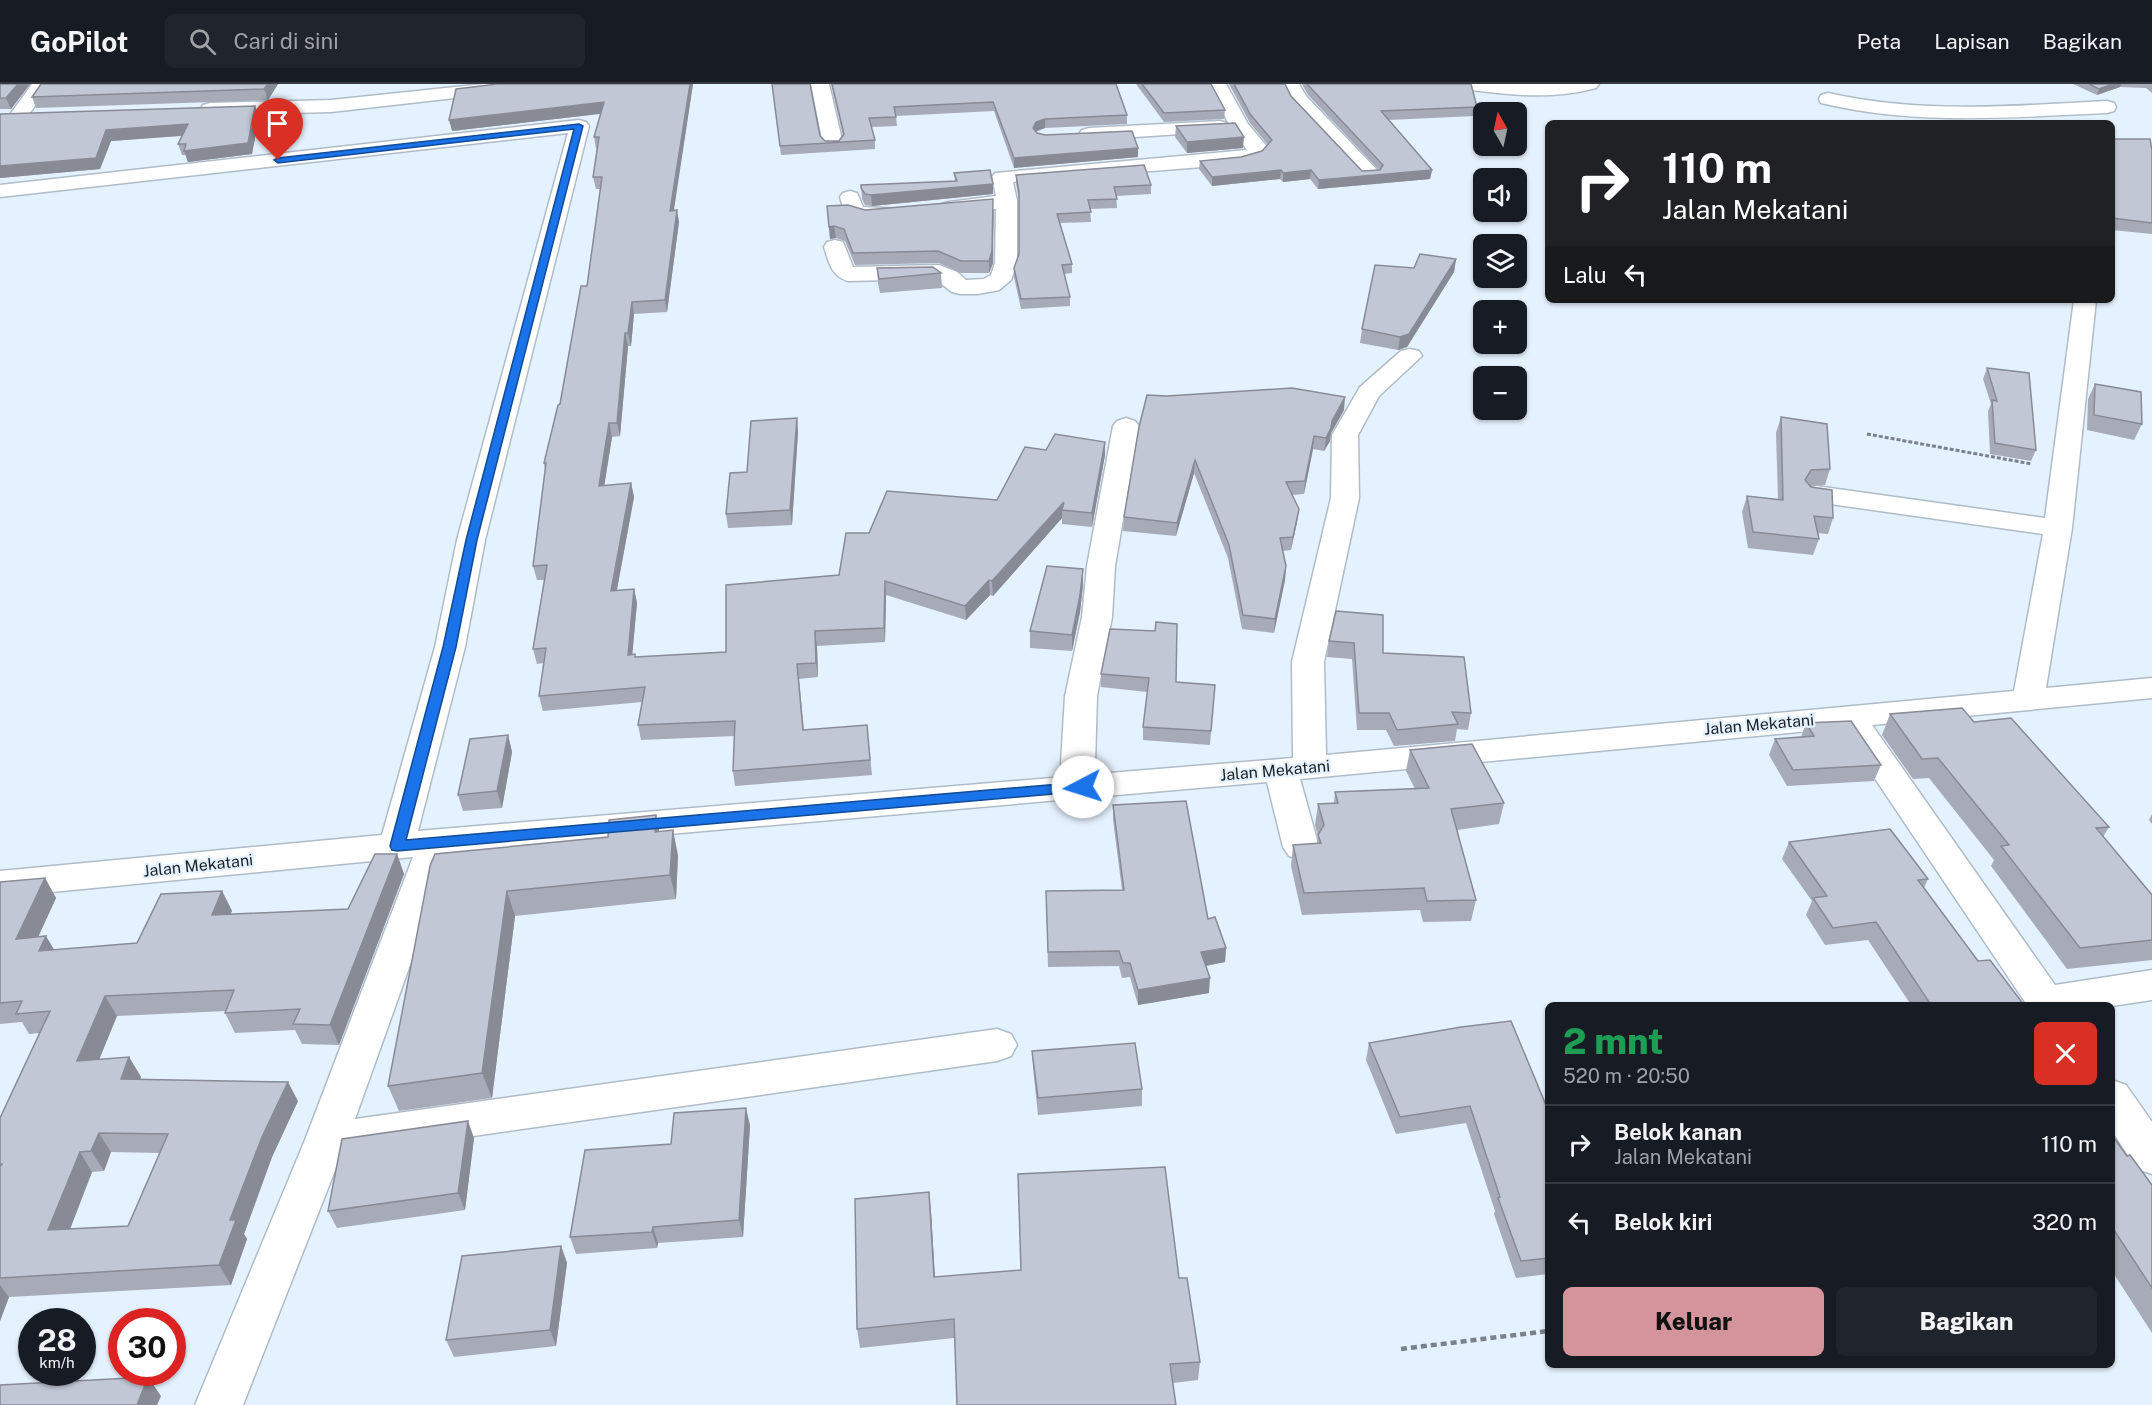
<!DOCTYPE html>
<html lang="id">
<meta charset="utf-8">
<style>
body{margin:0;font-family:"Public Sans",sans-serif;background:#20242c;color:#f1f3f6;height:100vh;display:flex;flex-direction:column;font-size:22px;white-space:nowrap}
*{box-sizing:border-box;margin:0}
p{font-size:20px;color:#9ea1a6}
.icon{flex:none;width:33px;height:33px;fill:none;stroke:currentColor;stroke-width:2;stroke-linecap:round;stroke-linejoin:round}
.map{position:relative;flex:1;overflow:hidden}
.drawer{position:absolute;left:1545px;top:918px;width:570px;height:366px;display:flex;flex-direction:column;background:#171b24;border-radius:9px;box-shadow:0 2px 4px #0004}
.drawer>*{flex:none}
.hud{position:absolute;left:1545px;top:36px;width:570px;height:183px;border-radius:9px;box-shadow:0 2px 4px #0004;background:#202124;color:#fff;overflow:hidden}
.needle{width:39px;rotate:351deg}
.tools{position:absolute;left:1473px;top:18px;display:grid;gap:12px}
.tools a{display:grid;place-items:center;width:54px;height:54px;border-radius:9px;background:#171b24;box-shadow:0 2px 4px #0004;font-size:30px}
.speed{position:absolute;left:18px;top:1224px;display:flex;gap:12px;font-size:30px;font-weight:700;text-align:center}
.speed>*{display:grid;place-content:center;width:78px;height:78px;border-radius:50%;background:#171b24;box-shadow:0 2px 4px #0004;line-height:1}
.speed small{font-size:15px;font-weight:400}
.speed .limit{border:9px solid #d22;background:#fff;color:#111}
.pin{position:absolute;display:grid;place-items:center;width:51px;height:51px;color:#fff;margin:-62px -26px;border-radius:50% 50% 50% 0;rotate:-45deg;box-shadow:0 0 6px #0007}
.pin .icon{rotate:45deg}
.me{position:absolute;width:66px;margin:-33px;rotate:265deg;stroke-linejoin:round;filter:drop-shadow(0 0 4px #0008)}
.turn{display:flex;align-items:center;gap:21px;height:126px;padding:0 18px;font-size:27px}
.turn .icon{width:78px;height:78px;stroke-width:2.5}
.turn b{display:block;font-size:42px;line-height:51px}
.then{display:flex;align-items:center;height:57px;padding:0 18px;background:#0003;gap:12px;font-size:22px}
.round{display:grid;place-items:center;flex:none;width:63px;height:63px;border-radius:9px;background:#20242c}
.summary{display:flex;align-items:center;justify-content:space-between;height:102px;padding:0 18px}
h1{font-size:36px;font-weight:800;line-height:45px;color:#1e9e55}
.primary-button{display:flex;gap:12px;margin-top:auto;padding:12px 18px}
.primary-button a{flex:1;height:69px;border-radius:9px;background:#d4949b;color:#111;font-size:24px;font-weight:800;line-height:69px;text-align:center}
.primary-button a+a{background:#20242c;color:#f1f3f6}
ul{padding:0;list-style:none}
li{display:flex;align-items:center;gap:18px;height:78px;padding:0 18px;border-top:2px solid #363941}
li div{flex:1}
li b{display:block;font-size:22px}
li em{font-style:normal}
header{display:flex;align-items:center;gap:36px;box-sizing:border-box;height:84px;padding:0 30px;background:#171b24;border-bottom:2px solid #363941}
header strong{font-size:28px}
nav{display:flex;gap:33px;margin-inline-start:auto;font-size:21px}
.search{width:420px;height:54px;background:#20242c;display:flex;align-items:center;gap:15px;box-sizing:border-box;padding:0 21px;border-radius:9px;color:#9ea1a6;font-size:22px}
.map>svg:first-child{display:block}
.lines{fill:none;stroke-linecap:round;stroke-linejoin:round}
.minor-casing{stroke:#afbcc8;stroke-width:3}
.path-far1{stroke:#79828a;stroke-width:3;stroke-dasharray:4 2;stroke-linecap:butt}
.path{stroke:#79828a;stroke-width:4.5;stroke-dasharray:6 4;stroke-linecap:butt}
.minor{fill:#fff;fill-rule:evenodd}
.wall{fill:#a7abb8;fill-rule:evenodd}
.shaded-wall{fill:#888b96}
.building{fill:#c2c7d6;stroke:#888b96;stroke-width:1.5;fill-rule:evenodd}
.route{fill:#1a73e8;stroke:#114b97;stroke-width:1.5}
.labels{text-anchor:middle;stroke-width:4.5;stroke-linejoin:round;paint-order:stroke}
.street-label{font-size:16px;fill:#1c2125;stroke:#e4f1fe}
</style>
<header>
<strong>GoPilot</strong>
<div class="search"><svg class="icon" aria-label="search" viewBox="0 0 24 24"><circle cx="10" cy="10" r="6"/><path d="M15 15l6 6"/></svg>Cari di sini</div>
<nav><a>Peta</a><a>Lapisan</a><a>Bagikan</a></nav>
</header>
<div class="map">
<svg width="2152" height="1321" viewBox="0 0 2152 1321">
<rect width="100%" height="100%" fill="#e4f1fe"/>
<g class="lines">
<defs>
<path id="minor" d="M32,0h18l-25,36h-14l-2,-4z
M484,0h59l-3,4 -6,1 -203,23 -121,3 -7,-2 -2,-4 2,-4 7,-2 121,-3z
M811,0h18l14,60 -3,4h-14l-3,-4z
M1208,0h18l22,40 21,25 -8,9 -21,6 -227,18 4,19v62l-6,17 -12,10 -21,4h-18l-8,-2 -17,-13 -87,2c-17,-5 -19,-19 -24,-34l3,-5 8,-2 8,2 10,25 86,-2 18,7 9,8 18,-1 7,-4 4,-12 1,-54 -47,5 -7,-2 -3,-4 3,-4 7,-2 47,-6 -4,-19 3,-4 252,-23 -17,-24z
M1281,0h18l7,12 71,74 3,4 -3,4h-14l-71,-75z
M1454,0h145l-3,4c-45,12 -87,7 -133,1l-6,-1z
M1828,9c92,21 185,13 279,8l7,2 2,4 -2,4 -7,2c-96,4 -191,13 -286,-10l-2,-4 2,-4z
M579,36l7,2 3,4 -104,414 -20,107 -47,184 646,-54 -3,-14 4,-67 17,-79 5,-51 26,-140 4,-5 9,-3 9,3 4,5 -24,140 -3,51 -15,79 -2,67 2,11 196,-16 -1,-96 39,-164 1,-63 28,-48 41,-36 9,-2 9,2 3,5 -43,40 -21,39 1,63 -35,164 2,93 688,-64 29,-157 -227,-32 -10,-2 -4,-6 4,-6 10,-2 229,32 29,-218h22l-24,228 -26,160 106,-10v20l-280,27 183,260 97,-15v30l-40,6 -85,-1 -186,-277 -541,51 19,68 -6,9 -12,3 -12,-3 -6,-9 -16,-65 -817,71 -95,266 642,-90 14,5 6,11 -6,11 -14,5 -656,94 -98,250h-48l110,-265 108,-283 -413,40v-26l382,-36 53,-188 22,-107 111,-407 -568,64v-12z
M1220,37l7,2 3,4 -3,4 -138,9 -7,-2 -3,-4 3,-4 7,-2z
M850,107l7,2 6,14 39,2 4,4 -4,4 -43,2 -7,-2 -8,-7 -4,-13 3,-4z
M2112,996l14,5 26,37v52l-15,-5 -25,-38z"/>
</defs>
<!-- minor casing -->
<use href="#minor" class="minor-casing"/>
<!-- path-far1 -->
<path class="path-far1" d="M1867,350l165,30"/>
<!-- path -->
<path class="path" d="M1401,1265l147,-18"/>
<!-- minor -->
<use href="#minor" class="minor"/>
</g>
<!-- wall -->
<path class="wall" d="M0,0h30l-19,25h-11z
M41,0h237l-10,16 -232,8 -4,-11z
M693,0l-20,127 6,11 -12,90 -33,2 -3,32h-3l-8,90 -8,1 -8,49 27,-3 3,14 -17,93 17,-1 3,14 -5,51 4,3 90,-5 113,-77 30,-42 128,-33 49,-50 59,-8v13l-13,72 -30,-3v-6l-69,78 -3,-1 -24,25 -80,-25 -1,47 -68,4 1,31 -19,2 5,51 63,-5 5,50 -137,11 -2,-15 1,-35 -93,4 -3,-15 4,-23 -99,9 -4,-15 5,-33 -7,1 -4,-15 11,-69h-7l-4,-14 12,-96 -1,-7 16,-59 27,-118 14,-97h-5l-3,-12 4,-29 -1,1 -2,-12 6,-23 -148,17z
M772,0l53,57h14l4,-5 -12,-52h285l11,31v9l-82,4 -9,4 1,1 8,2 93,13v9l-124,11 -20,-57 -98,5 1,10 -26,1 4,13v9l-94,6z
M1136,0h75l14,26 -1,9 -60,3z
M1229,0h56l6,12 71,75 17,-1 -71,-75 -6,-11h169l6,23 -2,9 -87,4 44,50 -2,9 -112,10 -8,-10 -27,3 -3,-3 -68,7 -13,-17 1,-8 41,-4 21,-6 6,-6 -18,-22z
M2073,0h79v9l-6,-5 -26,-1 -23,8z
M255,22l4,11 -7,37 -64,8 -2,-7h-4l-4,-11 4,-8 -71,5 -11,28 -100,9v-64z
M1176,42l67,22 -56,5 -12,-16z
M2112,55l40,11v84l-40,-4z
M954,89l39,21 -121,12 -7,-1 -3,-6 -1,-14 94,-4z
M1016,91l135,10v9l-35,2 1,12 -27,1 1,13 -31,1 12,41v9l-8,1 6,23v9l-49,3 -7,-32v-9l5,-14v-54l-3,-16z
M827,122l38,4h129l-1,53 -4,10h-28l-22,-10 -84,2 -10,-24 -9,-3 -6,1z
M1456,175l-2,13 -47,75 -9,3 -38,-7 2,-14 52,-61z
M877,184l64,5 1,15 -62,5 -2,-10z
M1987,284l49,82 -5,11 -41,-7 -2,-43 3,-7 -8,-25z
M2095,300l47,40 -8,16 -47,-10 1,-31z
M1167,312l177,14 -13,23 -1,8 -6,10 -11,-2 -9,45 -12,1 7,14 -2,13 -6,28 -8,1 3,15 -1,14 -11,53 -32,-4 -14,-71 -34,-85 -18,63 -53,-5 1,-14z
M1781,333l49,52 -5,16 -15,1 23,32 -5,16 -11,-1 2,6 -6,16 -65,-7 -6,-36 5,-16 31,3 -2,-66z
M797,334l1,14 -6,93 -64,3 -2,-14 21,-42z
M1083,501l-3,27 -8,39 -42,-3v-17z
M1336,527l47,42 88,60 -3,17 -11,-1 -2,12 -61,5 -8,-16h-29l-5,-71 -25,-2 2,-16z
M1110,545l66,53 39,3 -5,60 -67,-5v-13l4,-35 -46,-5v-13z
M1890,630l84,8 135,105 -6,10 49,58v65l-85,9 -76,-103 3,-6 -65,-82 -16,1 -31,-44z
M1806,639l75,42 -7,16 -87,5 -18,-31 6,-16 26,-2z
M508,651l4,17 -10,56 -39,3 -5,-16z
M1410,666l94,53 -5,21 -42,6 19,70 -5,21 -48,1 -3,-12 -118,5 -11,-49 2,-21 24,-1 1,-8 -3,-11 3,-21 16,-1 1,-11 80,-3 -9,-18z
M1113,721l95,114 18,29 -1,14 -20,4 4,27 -71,12 -8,-28 -8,1 -3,-12 -71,1 -2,-76 76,-1 -9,-70z
M2152,730v10l-3,-4z
M659,748l19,23 -2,44 -161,17 -23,182 -93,13 -11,-25 42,-220z
M1789,758l139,37 -4,9 54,73 46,44h-113l-43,-65 -43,5 -19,-30 6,-14 -30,-42z
M397,770l7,20 -65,171 -37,-1 -7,-14 -60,3 -10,-20 1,-2 -109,5 -18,44 30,-3 12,20 -1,2 158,22 -26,56 -28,77 3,5 -16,46 -222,12 -9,24v-203l40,-85 -11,1 -7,-12 -22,2v-142l45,-4 11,20 -18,39 16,13 83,-7 85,-52 10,20 -2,3 118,-5zM111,1068l49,1 -32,73 -58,3 22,-57 12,-1z
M1369,959l179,67v164l-32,4 -22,-64 1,-3 -29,-88 -70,11 -30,-74z
M1032,967l110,38v17l-104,9 -5,-47z
M750,1041l-7,112 -85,6 -1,5 -81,6 -6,-17 101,-93z
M2112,1051l15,21 25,29v148l-40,-62z
M474,1054l-9,72 -128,18 -9,-17z
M931,1128l4,65 244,1 21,84 -2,18 -25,3 -219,-45 -94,10 -3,-19z
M561,1162l6,17 -11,83 -102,11 -8,-17z"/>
<!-- shaded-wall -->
<path class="shaded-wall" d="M18,0h12l-19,25 -5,-11z
M268,0h10l-10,16 -4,-11z
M690,0h3l-21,139 -2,-12z
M2113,0h8l-1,3 -23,8 2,-6z
M604,18l2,11 -154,18 -3,-11z
M255,22l4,11 -7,37 -64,8 -4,-11z
M1045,35v9l-9,3 -3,6v-9l3,-6z
M188,40l3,11 -80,6 -11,28 -100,9v-12l106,-36z
M1244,53l-1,11 -56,5v-11z
M1138,64v9l-124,11v-10z
M1281,86l-1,9 -68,7v-9z
M1311,86l-1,9 -27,3v-9z
M1432,86l-2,9 -112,10 1,-9z
M993,100v10l-121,12 -1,-11z
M993,115v64l-4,10v-12z
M677,126l2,12 -12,90 -2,-12z
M834,142l2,12 -6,1 -1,-12z
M1456,175l-2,13 -47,75 -9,3 2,-13z
M632,218l2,12 -3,32 -3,-13z
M625,249l3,13 -8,90 -3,-13z
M1345,313l-1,13 -13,23 -1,8 -6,10 2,-13 6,-17z
M797,334l1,14 -6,93 -2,-15z
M609,339l3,14 -10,63 -3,-14z
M1314,352l-1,13 -9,45 1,-13z
M1105,358v13l-13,72v-14z
M1195,376l-1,13 -18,63 1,-13z
M631,399l3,14 -20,108 -3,-14z
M1064,418l-2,8v8l-69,78 -1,-15z
M1299,425l-2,13 -6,28 2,-13z
M1286,482l-1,14 -11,53 1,-14z
M1083,485v16l-3,27 -8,39v-16z
M989,496l1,15 -24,25 -1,-14z
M885,497l1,14 -1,47 -1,-14z
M634,505l3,14 -6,66 -3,-14z
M815,547l2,15 1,31 -2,-14z
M508,651l4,17 -10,56 -5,-17z
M656,731l5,25 -6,-8z
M673,746l5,25 -2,44 -6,-24z
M397,770l7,20 -65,171 -9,-20z
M45,794l11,20 -28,61 -12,-20z
M222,807l10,20 -11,24 -9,-20z
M507,807l8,25 -23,182 -10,-25z
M46,852l12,20 -19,-5z
M1226,864l-1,14 -25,5 1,-15z
M1210,894l-1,15 -71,12v-15z
M105,912l12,20 -27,65 -13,-20z
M129,973l12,20 -9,22 -11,-20z
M288,998l10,19 -26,56 -28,77 3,5 -16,46 -12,-20 11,-45 32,-83z
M746,1024l4,17 -7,112 -4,-17z
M468,1037l6,17 -9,72 -7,-17z
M99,1049l12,19 -7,19 -13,-20z
M80,1068l12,20 -30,78 -14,-20z
M929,1108l2,20 5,84 -2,-19z
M653,1143l5,16 -1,5 -5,-16z
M561,1162l6,17 -11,83 -6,-16z
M0,1201l9,12 -9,24z
M148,1293l13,19 -4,9h-20z"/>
<!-- building -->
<path class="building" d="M0,0h18l-12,14h-6z
M41,0h227l-4,5 -232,8z
M497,0h193l-20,127 7,-1 -12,90 -33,2 -4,31h-3l-8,90h-8l-10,63 32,-3 -20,108 23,-2 -6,66 7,-1v3l91,-5v-67l113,-10 7,-42h23l18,-42 110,9 28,-53 21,3 9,-16 50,8 -13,71 -30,-3 2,-8 -72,79 -3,-1 -24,26 -80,-25 -1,47 -69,3 1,32 -19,1 6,66 64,-5 3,35 -137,11 2,-50 -97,4 7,-38 -106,9 7,-48 -13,1 14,-84 -14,1 13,-103h-2l14,-58 2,-1 21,-118h6l15,-109h-9l6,-40h-5l10,-35 -155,18 7,-31z
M772,0h38l10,52 5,5h14l5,-7 -12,-50h284l11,31 -82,4 -9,3 -3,6 4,5 8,2 87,-4 6,17 -124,10 -21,-56 -99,5 2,10 -27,1 6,22 -95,6z
M1142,0h69l14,26 -61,3z
M1234,0h51l6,12 71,75 18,-1 3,-5 -76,-81h164l6,23 -96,4 51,59 -113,10 -8,-10 -28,3 -2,-3 -69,7 -12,-16 41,-4 21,-6 10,-11 -22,-26z
M2089,0h24l-14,5z
M255,22l-7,37 -64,8 2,-7h-8l10,-20 -82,6 -10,28 -96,8v-52z
M1235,39l9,14 -57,5 -11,-16z
M2112,55h38l2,11v73l-40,-5z
M1144,81l7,20 -37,2 3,12 -29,1 3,12 -34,2 15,50 -10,1 8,32 -49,2 -7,-31 5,-14v-62l-3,-17z
M990,86l3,14 -122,11 -6,-1 -4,-6v-3l96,-4 -3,-8z
M993,115l-1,52 -3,10h-28l-23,-10 -85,2 -9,-24 -10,-3 -5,1 -2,-21 21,-1 17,5z
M1420,170l36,5 -47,75 -9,3 -38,-8 13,-64 39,3z
M933,183l8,6 -62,6 -2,-11z
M1987,284l42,5 7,77 -41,-7 -3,-43 5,1z
M2095,300l46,8 1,32 -48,-9z
M1292,304l53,9 -13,24 -1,7 -5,10 -12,-2 -9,45 -19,1 13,27 -6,28 -13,1 6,28 -11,53 -32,-4 -14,-70 -34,-85 -18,63 -53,-6 15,-90 8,-32 20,1z
M1781,333l46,7 3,45 -19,1 -6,10 6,7 21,3 1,28 -19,-2 5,23 -66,-7 -6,-36 36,4z
M797,334l-7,92 -64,4 4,-41 17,-1 4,-51z
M1047,482l36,3 -3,26 -8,40 -42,-4z
M1336,527l47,4v38l81,4 7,56 -19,-1 6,12 -61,6 -8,-17h-30l-5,-70 -25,-2z
M1156,538l21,2 -1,58 39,3 -4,46 -68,-4 6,-49 -48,-4 9,-45 45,2z
M1962,624l12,14 37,-4 98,109 -13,1 56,67v45l-72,8 -79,-102 8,-1 -71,-87 -16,1 -32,-45z
M1851,637l30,44 -88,5 -18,-31 39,-3 -8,-13z
M508,651l-11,56 -39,4 12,-56z
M1472,660l32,59 -53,6 25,91 -49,1 -3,-13 -120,5 -11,-48 28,-2 -3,-8 6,-10 -6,-21 20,-1 -3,-11 94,-4 -19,-38z
M1186,717l22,118 7,-2 11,31 -25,4 9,26 -72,12 -8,-27h-7l-4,-12 -71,1 -2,-61 78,-1 -11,-85z
M656,731l-1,17 18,-2 -3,45 -163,16 -25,182 -94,13 42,-220 5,-12 173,-17 1,-17z
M1890,745l38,50 -10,1 60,81 12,-1 34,45h-93l-55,-83 -43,6 -20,-30 14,-2 -38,-54z
M375,770h22l-67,171 -37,-1 7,-15 -75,4 9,-23 -129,6 -28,65 52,-4 -8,22 167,3 -26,55 -32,83h6l-17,45 -219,13v-111l2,-3h-2v-46l50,-107 -34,3 6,-13 -22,2v-121l45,-4 -29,61 30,-3 -7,15 98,-8 24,-49 61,-3 -10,24 136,-6zM99,1049l69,1 -40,92 -80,4 32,-78 11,-1z
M1511,937l37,89v148l-27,3 -23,-63 2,-1 -30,-91 -70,11 -31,-74 92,-16z
M1135,959l7,46 -104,9 -6,-47z
M746,1024l-7,112 -86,7 -1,5 -82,5 15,-87 86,-6 3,-31z
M468,1037l-10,72 -130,18 14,-72z
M2112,1051l15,21 3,-1 22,30v103l-38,-58 -2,1z
M1165,1083l14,111h8l13,84 -30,2 6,41h-219l-3,-86 -97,10 -2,-130 74,-7 5,85 87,-7 -3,-96z
M561,1162l-11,84 -104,10 16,-84z
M148,1293l-11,28h-137v-20z"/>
<!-- route -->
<path class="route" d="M579,40l4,2 -106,414 -21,107 -50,193 677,-58 5,2 2,3 -2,4 -691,60 -5,-1 -2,-4 53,-199 23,-107 108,-411 -296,34 -4,-3 4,-2z"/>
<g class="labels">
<!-- street labels -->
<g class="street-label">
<text transform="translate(1759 640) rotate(-5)" y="6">Jalan Mekatani</text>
<text transform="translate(1275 686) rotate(-5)" y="6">Jalan Mekatani</text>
<text transform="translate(198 781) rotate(-6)" y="6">Jalan Mekatani</text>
</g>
</g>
</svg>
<div class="tools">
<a><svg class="needle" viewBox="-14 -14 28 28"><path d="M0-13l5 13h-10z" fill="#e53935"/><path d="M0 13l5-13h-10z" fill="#9ea1a6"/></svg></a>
<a><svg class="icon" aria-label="sound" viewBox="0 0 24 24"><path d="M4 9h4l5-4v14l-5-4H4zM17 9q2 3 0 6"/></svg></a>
<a><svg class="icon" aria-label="layers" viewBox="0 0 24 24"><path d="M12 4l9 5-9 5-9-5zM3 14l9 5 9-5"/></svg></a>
<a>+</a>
<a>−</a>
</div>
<div class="speed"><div>28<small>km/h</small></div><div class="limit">30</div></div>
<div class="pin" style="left:278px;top:76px;background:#d93025"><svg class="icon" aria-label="arrive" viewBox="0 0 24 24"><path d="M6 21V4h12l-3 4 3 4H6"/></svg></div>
<svg class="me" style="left:1083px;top:703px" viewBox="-20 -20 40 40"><circle r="19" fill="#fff"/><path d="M0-13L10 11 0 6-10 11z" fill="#1a73e8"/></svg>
<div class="hud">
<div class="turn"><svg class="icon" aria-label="right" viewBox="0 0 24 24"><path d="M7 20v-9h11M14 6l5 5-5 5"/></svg><div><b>110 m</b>Jalan Mekatani</div></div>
<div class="then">Lalu<svg class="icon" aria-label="left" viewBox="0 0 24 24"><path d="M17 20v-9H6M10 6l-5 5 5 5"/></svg></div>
</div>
<section class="drawer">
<div class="summary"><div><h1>2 mnt</h1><p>520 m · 20:50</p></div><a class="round" style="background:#d93025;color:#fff"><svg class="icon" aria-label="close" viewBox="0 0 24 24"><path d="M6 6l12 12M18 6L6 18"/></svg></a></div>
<ul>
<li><svg class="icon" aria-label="right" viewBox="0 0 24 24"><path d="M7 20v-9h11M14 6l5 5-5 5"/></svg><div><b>Belok kanan</b><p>Jalan Mekatani</p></div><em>110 m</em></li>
<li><svg class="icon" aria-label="left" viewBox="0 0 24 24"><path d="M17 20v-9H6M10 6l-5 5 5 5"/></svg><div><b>Belok kiri</b></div><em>320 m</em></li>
</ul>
<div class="primary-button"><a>Keluar</a><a>Bagikan</a></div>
</section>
</div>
